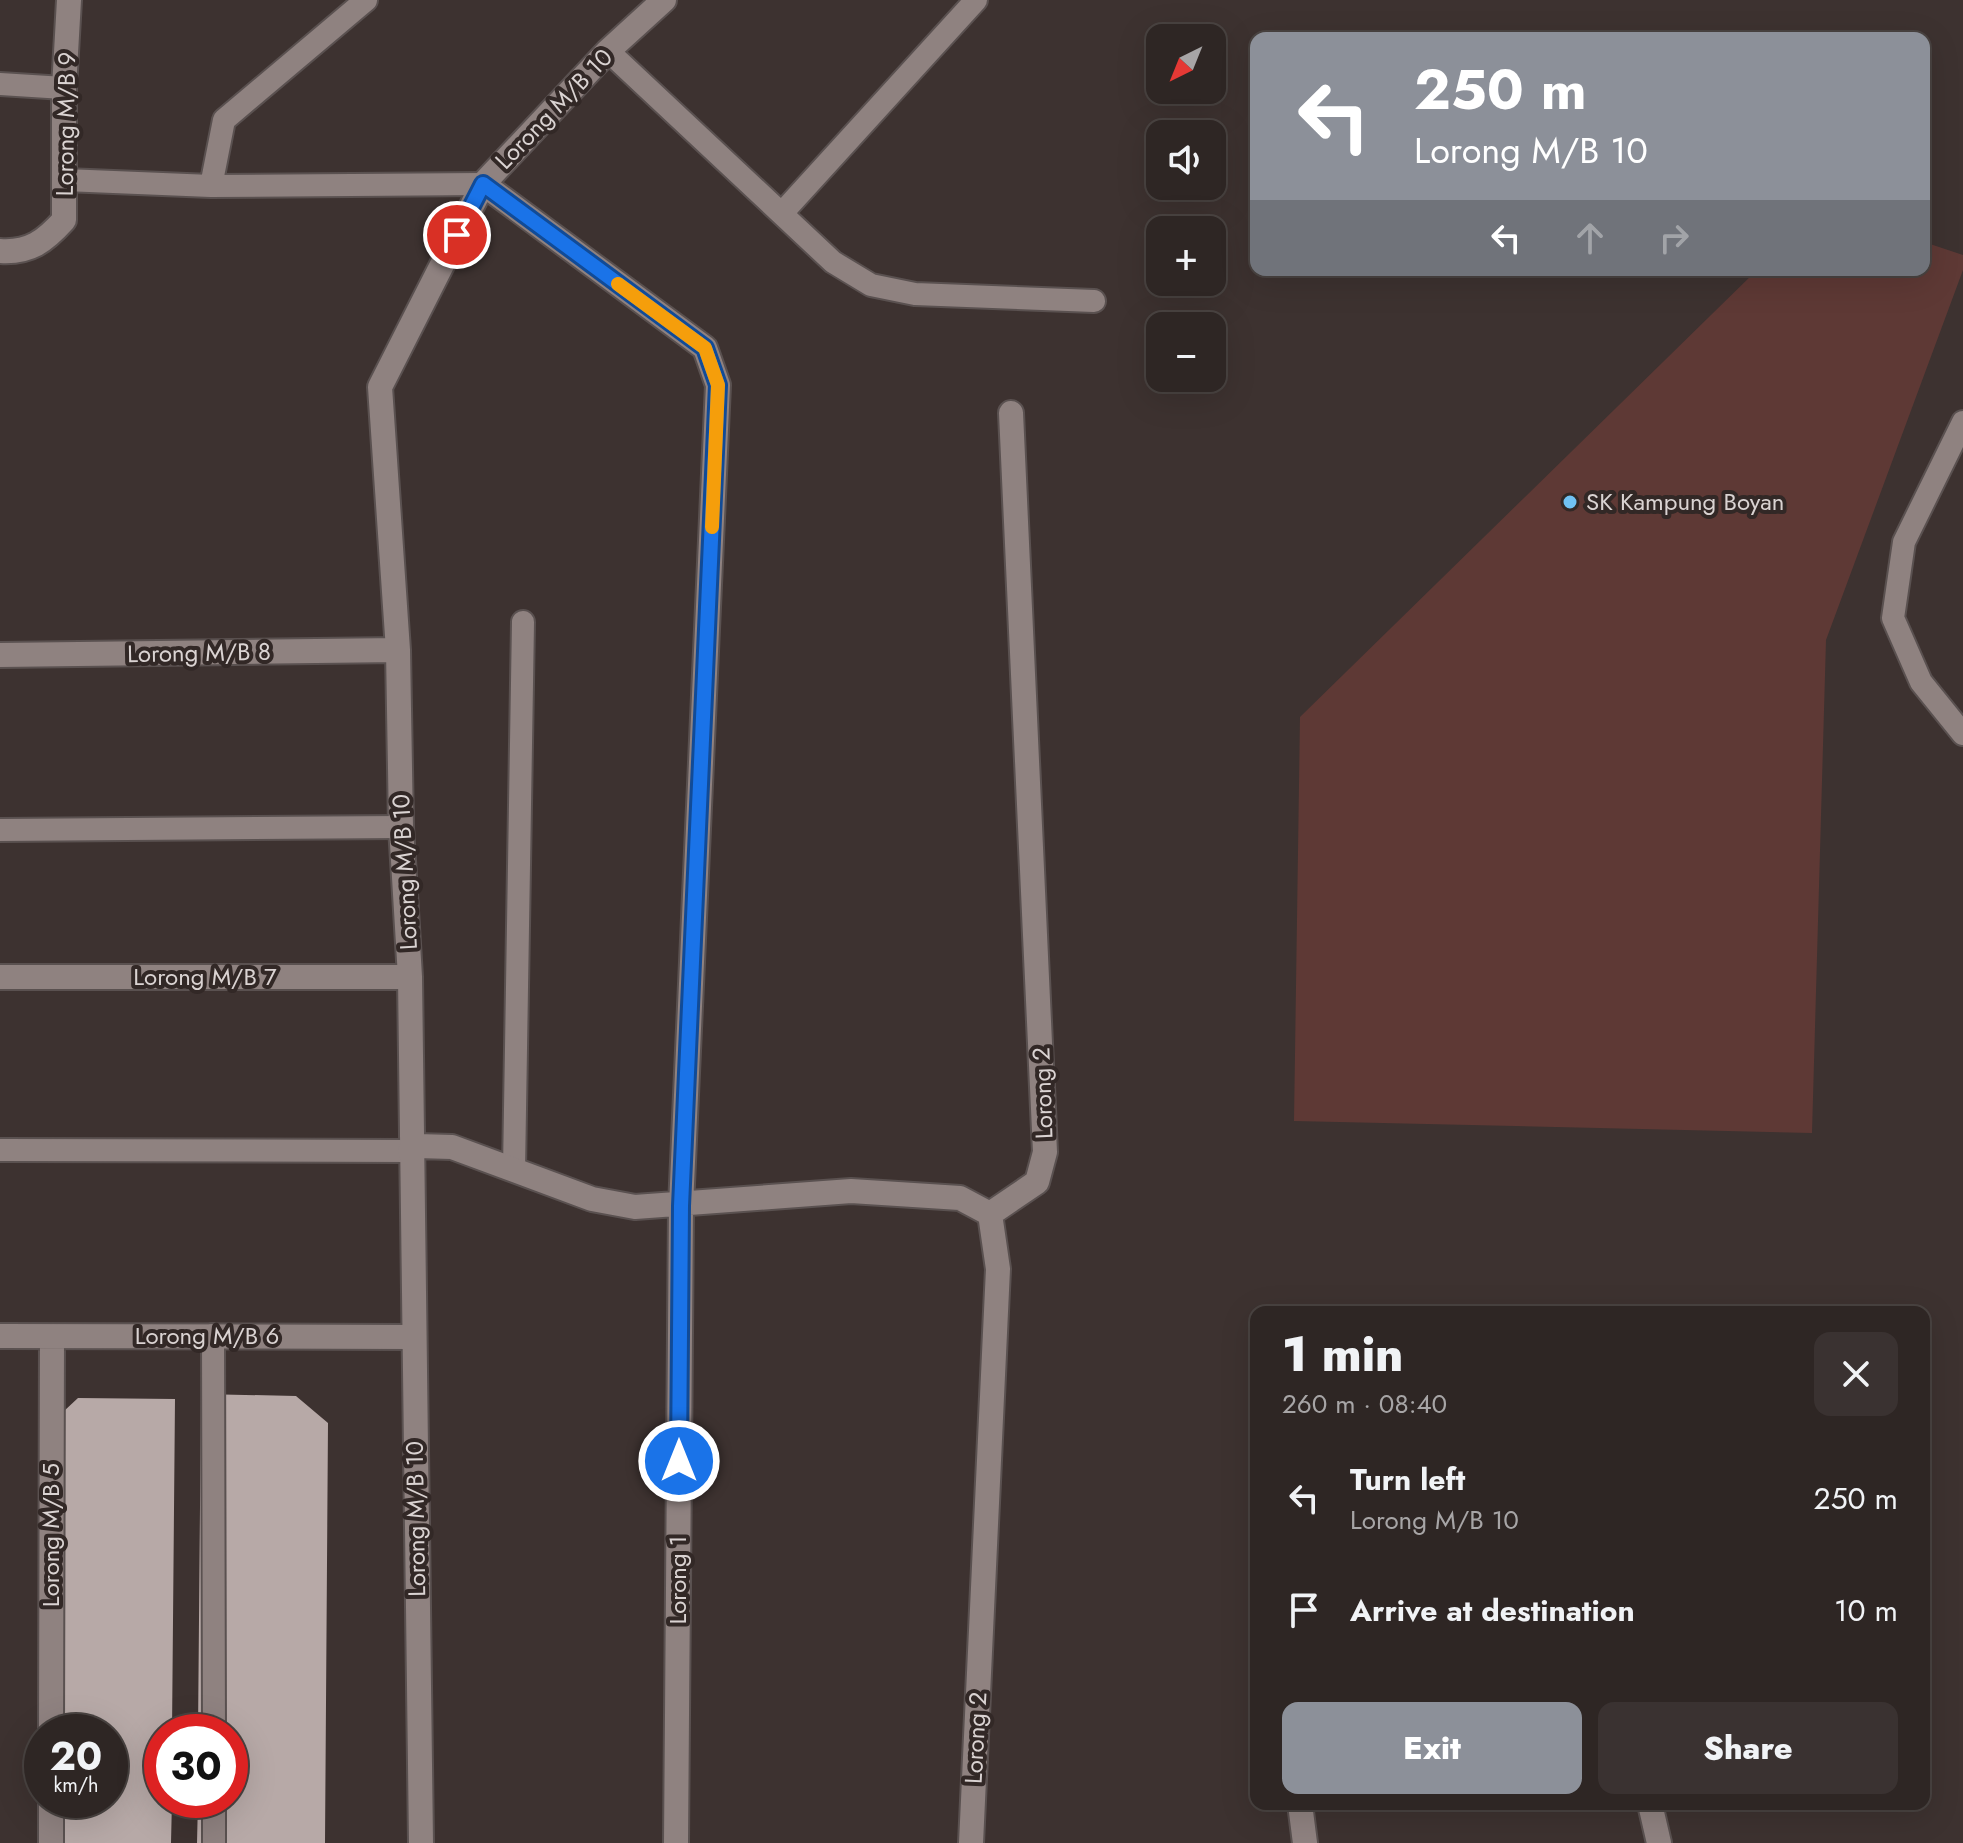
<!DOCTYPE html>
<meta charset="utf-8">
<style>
body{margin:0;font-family:Jost,sans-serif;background:#3a3231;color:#f1f3f6;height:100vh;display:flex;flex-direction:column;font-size:30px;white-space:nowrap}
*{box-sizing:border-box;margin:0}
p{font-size:26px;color:#a7a5a6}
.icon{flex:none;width:44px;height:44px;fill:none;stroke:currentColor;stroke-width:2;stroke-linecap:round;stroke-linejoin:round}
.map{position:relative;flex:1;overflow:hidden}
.panel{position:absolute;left:1250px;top:1306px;width:680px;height:504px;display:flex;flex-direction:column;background:#2e2624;border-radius:16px;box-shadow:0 8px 32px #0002,0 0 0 2px #494341}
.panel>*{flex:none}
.guide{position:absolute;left:1250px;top:32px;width:680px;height:244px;border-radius:16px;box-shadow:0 8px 32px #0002,0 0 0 2px #494341;background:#8c9099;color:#fff;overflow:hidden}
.needle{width:52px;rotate:223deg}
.buttons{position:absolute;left:1146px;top:24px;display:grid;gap:16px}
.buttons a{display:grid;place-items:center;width:80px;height:80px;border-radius:16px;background:#2e2624;box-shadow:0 8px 32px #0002,0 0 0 2px #494341;font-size:40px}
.speed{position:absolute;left:24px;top:1714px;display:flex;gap:16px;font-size:40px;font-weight:700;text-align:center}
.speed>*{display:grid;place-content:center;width:104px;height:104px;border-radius:50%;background:#2e2624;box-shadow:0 8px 32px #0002,0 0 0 2px #494341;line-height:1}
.speed small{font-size:20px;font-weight:400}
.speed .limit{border:12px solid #d22;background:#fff;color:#111}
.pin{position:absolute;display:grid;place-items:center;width:68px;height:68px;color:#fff;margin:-34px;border:4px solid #fff;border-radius:50%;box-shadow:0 2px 8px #0007}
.me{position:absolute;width:88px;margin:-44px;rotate:0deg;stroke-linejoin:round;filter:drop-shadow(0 0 6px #0008)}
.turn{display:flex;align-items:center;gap:28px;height:168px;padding:0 32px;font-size:36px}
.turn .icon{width:104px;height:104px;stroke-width:2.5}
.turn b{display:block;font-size:56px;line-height:68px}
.lanes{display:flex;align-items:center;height:76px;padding:0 32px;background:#0003;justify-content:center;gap:40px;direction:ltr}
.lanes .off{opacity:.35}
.round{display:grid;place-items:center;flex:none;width:84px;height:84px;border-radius:16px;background:#3a3231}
.summary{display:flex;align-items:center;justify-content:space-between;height:136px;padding:0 32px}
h1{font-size:48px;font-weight:800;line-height:60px}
.button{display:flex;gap:16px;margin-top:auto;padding:16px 32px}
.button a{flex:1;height:92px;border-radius:16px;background:#8c9099;color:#fff;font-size:32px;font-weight:800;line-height:92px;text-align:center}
.button a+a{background:#3a3231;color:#f1f3f6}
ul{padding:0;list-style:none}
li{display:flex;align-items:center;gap:24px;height:112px;padding:0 32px}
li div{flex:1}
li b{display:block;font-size:30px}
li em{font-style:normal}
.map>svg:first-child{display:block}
.green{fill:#5e3935}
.building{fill:#b7a9a7}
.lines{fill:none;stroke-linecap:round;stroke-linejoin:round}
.service-casing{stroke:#5a5150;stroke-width:26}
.minor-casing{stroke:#5a5150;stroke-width:28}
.service{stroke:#8f8280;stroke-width:22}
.minor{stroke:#8f8280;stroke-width:24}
.route-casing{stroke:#114b97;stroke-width:20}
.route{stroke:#1a73e8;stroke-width:14}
.slow{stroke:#f59e0b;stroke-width:14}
.poi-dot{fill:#70c2f4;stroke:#322826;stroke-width:3}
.labels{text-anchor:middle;stroke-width:8;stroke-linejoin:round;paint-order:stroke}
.street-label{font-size:24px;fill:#dad3d2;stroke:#322826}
.poi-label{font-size:24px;fill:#dad3d2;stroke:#322826;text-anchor:start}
</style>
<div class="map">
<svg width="1963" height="1843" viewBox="0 0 1963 1843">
<rect width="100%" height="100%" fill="#3d3230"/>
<!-- green -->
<path class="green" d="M1924,242l39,13v15l-137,370 -14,493 -518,-12 6,-404 457,-447h167z"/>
<!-- building -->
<path class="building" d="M201,1394l95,2 32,27 -3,420h-128l1,-43h32v-68h-32z
M78,1398l97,1 -3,333h-10v68h10l-1,43h-125v-43h64v-68h-63l2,-307z"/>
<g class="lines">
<defs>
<path id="service" d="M608,51l225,211 38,23 44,9 179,7
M0,84l64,4
M65,180l146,6 272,-2
M211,186l13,-66 142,-120
M783,212l193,-212
M1963,422l-59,120 -11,76 28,64 42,52
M0,830l401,-3
M0,1150l410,1
M514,1170l9,-548
M213,1335l1,397
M214,1800v43"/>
<path id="minor" d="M483,184l222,164 13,37 -37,821 -5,637
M0,251c30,2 45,-10 64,-31v-132l5,-88
M0,655l398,-5
M0,977h410
M410,1151l7,-5 35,1 140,52 43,8 216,-16 109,7 30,16
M0,1336l413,1
M51,1732l1,-394
M1300,1804l5,39
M1650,1804l9,39
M51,1843v-43
M421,1843l-11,-866 -9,-150 -3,-177 -18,-263 103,-203 125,-133 56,-51
M971,1843l27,-574 -8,-55 47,-32 8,-30 -34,-739"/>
</defs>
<!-- service casing -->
<use href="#service" class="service-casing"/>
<!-- minor casing -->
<use href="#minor" class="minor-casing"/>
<!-- service -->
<use href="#service" class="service"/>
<!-- minor -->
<use href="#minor" class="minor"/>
</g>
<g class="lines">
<defs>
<path id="route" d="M457,235l26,-51 222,164 13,37 -37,821 -2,255"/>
</defs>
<!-- route casing -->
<use href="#route" class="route-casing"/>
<!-- route -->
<use href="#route" class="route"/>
<!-- slow -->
<path class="slow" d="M618,284l87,64 13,37 -6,142"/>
</g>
<!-- markers -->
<circle class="poi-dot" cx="1570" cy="502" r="8"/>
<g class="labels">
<!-- street labels -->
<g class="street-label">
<text transform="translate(554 109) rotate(-46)" y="8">Lorong M/B 10</text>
<text transform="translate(66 124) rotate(-89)" y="8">Lorong M/B 9</text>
<text transform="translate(199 653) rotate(-1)" y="8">Lorong M/B 8</text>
<text transform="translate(405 872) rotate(-93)" y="8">Lorong M/B 10</text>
<text x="205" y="985">Lorong M/B 7</text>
<text transform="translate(1043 1093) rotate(-92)" y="8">Lorong 2</text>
<text x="207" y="1344">Lorong M/B 6</text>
<text transform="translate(416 1519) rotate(-91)" y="8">Lorong M/B 10</text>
<text transform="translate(51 1535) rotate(-90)" y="8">Lorong M/B 5</text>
<text transform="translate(678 1580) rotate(-90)" y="8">Lorong 1</text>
<text transform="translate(976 1738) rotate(-87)" y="8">Lorong 2</text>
</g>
<!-- poi labels -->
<g class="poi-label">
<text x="1586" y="510">SK Kampung Boyan</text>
</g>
</g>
</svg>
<div class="buttons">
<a><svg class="needle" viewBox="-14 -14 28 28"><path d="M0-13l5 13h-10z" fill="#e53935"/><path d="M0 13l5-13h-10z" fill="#a7a5a6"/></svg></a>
<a><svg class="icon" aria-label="sound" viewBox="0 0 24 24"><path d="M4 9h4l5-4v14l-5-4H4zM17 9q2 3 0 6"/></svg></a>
<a>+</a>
<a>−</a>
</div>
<div class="speed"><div>20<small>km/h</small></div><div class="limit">30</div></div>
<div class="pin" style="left:457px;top:235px;background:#d93025"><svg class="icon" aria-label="arrive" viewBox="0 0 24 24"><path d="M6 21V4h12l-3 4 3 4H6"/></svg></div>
<svg class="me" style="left:679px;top:1461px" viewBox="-20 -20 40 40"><circle r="17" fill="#1a73e8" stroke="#fff" stroke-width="3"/><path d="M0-11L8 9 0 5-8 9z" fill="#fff"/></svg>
<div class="guide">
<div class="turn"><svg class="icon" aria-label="left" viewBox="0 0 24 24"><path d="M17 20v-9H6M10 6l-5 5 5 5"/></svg><div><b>250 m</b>Lorong M/B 10</div></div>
<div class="lanes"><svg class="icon" aria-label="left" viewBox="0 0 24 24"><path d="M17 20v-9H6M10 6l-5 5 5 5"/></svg><svg class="icon off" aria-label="ahead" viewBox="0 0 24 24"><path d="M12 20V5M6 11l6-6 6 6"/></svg><svg class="icon off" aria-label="right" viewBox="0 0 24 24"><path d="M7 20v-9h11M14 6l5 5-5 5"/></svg></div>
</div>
<section class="panel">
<div class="summary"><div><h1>1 min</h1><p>260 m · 08:40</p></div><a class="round"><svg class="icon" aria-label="close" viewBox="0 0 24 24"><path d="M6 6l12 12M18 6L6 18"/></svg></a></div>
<ul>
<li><svg class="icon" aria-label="left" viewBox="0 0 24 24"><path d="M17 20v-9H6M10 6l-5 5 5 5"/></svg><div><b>Turn left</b><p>Lorong M/B 10</p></div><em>250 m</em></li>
<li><svg class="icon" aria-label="arrive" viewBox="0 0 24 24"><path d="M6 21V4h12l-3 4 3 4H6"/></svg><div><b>Arrive at destination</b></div><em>10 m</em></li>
</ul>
<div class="button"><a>Exit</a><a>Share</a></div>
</section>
</div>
